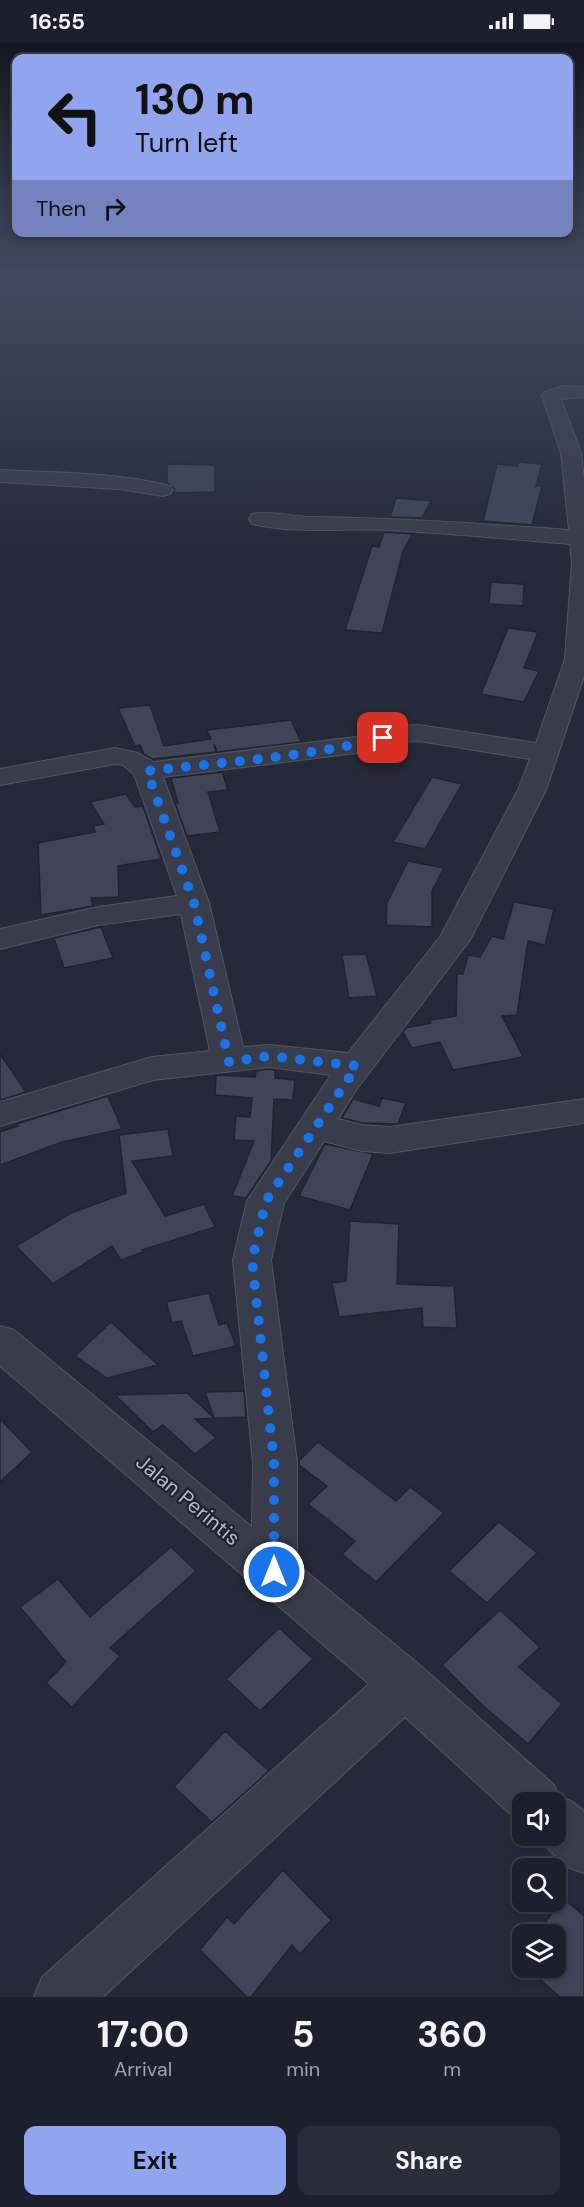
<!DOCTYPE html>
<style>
body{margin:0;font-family:"DM Sans",sans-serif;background:#292d38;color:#f1f3f6;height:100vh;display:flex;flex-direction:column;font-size:22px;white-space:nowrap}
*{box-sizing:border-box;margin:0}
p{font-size:20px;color:#a0a3a9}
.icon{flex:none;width:33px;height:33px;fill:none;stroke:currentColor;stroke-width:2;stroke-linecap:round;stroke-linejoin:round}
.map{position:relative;height:1955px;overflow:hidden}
.panel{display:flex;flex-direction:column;background:#1c202c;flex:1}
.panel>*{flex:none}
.top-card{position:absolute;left:12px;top:12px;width:561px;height:183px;border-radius:12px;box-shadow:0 3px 9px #0003,0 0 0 2px #3a3e48;background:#91a4ee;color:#111;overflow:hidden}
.controls{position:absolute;left:512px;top:1750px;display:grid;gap:12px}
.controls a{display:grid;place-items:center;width:54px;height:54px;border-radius:12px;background:#1c202c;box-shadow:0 3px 9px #0003,0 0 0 2px #3a3e48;font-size:30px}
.pin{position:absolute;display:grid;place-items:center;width:51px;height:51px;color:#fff;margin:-26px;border-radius:12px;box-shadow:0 3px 9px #0006}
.me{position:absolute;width:66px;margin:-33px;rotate:0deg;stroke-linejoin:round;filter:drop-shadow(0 0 4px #0008)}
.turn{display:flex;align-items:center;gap:21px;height:126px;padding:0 24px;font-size:27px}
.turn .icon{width:78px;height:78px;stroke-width:2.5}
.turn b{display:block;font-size:42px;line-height:51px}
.then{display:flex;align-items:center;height:57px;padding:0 24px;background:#0003;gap:12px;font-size:22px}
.eta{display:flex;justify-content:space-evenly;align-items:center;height:102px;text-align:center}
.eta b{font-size:36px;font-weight:700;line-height:42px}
.cta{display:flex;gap:12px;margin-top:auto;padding:12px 24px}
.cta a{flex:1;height:69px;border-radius:12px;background:#91a4ee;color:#111;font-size:24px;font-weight:700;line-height:69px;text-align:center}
.cta a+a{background:#292d38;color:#f1f3f6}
.status{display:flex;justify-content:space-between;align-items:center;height:42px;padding:0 30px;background:#1c202c;direction:ltr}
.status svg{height:16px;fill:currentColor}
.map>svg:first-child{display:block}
.building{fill:#3f4557;stroke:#202432;stroke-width:1.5}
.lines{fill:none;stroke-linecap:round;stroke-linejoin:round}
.minor-casing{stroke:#515563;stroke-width:2}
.minor{fill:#393d4b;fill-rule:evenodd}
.route{stroke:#1a73e8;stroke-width:10;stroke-dasharray:0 18}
.labels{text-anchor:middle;stroke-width:4.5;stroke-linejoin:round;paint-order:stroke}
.near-street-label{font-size:21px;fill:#b4b8c6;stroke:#1e2230}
</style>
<div class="status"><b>16:55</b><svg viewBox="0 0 49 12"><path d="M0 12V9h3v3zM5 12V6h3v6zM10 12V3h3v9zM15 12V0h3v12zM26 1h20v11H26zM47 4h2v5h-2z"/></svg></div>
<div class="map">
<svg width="584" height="1955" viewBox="0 0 584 1955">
<rect width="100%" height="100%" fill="#252a3a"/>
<!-- building -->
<path class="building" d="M519,420l23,2 -6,22h6l-10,39 -49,-4 14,-57 20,2z
M167,422l48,1v27l-41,1 1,-4 -8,-6z
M396,456l35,3 -9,17 -32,-1z
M384,490l29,2 -10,17 -21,82 -37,-3 27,-84 7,1z
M491,540l33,2 -1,22 -34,-2z
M508,586l30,4 -14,36 15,3 -15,31 -43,-8z
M150,663l14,41 47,-7 -4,-9 84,-10 10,22 -84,10 -3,-8 2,8 -64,7 -8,-5 -4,-9 -5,1 -17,-38z
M222,730l6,18 -20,2 12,40 -33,4 -12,-33h3l-7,-25z
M432,735l30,7 -37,65 -32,-7z
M126,752l9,13 8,-1 18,53 -43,7 1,31 -28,1 2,8 -52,9 -3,-72 57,-11 -2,-6 11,-2 -14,-22z
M408,819l36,7 -12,23v36l-46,-2 1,-22z
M514,860l40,7 -9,36 -17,-4 -11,74 -15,1 21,41 -70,13 -13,-28 -28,6 -9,-16 3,-4 25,-5 -1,-3 26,-4 1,-42h6l5,-19 12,2 12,-21 11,3z
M101,885l12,31 -49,10 -10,-30z
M366,912l11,42 -28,2 -7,-43z
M0,1012l26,38 -26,8z
M269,1027l6,1v8l20,2 -2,20 -19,-1 -3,62 -25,37 -14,-2 22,-55 -20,-1 2,-24 14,1 2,-19 -37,-3 1,-20 39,2 1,-6z
M108,1054l14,33 -60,13 -62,23v-33l18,-6 -2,-2z
M382,1056l24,5 -8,21 -36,-1 -20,-5 11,-19 26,7z
M168,1087l5,27 -41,5 33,55 39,-12 11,23 -73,23 1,2 -22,8 -9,-14 -59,38 -37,-38 55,-33 55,-20 -7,-58z
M325,1102l48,10 -23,56 -51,-14z
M350,1179l49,3 -2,60 57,2 3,42 -34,-1 -1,-19 -83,9 -7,-34 14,-2z
M209,1251l10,32 8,-2 9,23 -43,10 -12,-35 -9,2 -6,-21z
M111,1280l47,43 -51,13 -32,-22z
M244,1349l2,26 -51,2 21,19 -21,16 -32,-29 -10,7 -38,-37 72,-2 27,25 -9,-26z
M0,1377l32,33 -32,30z
M318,1400l78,59 14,-14 34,26 -68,69 -34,-28 13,-13 -47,-37 19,-18 -28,-21v-4z
M499,1480l38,31 -50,50 -38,-32z
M171,1505l25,24 -86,77 10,8 -48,51 -26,-24 20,-21 -46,-55 38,-28 32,38z
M500,1568l40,37 -21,20 43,37 -34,40 -47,-40 -39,-39z
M279,1586l34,31 -53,52 -34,-32z
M225,1689l44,40 -57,51 -38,-35z
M283,1828l48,50 -31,34 -8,-9 -41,52h-4l-47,-47 27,-33 7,7z
M563,1856l21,18v81h-24l-33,-29h28v-33h-19z"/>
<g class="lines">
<defs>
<path id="minor" d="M564,344l20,1v10l-23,2 20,54 3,26v197l-38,114 -76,150 -114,150 -18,29 24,6 28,2 194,-28v24l-194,30 -28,-2 -38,-10 -40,62 -13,57 26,203v101l125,103 132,118 5,11 14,6 11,9v62l-19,-7 -29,-30h19v-33h-33v20l-4,-2 -113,-104 -302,280h-69l8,-20 327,-293 -369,-318v-40l14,4 238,197 1,-64 -20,-203 14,-59 84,-126 -62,-8 -116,13 -153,46v-24l152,-45 58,-6 -29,-137 -83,11 -98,24v-20l98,-22 79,-11 -43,-122 -11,-9 -8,-1 -115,21v-16l115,-21 23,5 16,9 202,-25 47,-11 16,-1 117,18 29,-84 7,-97 -2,-18c-61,-5 -123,-11 -184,-14 -44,-2 -90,4 -134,-6l-3,-5 3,-5c19,-4 41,3 60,3 86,1 171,7 257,13l-8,-77 -19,-57 3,-4zM419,699l111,18 -12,31 -78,147 -92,116 -79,-8 -26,2 -34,-144 -46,-126 193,-24 47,-11z
M0,428c56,3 115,2 170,16l3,4 -3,4 -7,2 -44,-7 -119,-7z"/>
</defs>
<!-- minor casing -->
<use href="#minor" class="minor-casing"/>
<!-- minor -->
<use href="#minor" class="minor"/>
</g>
<!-- sky -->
<linearGradient id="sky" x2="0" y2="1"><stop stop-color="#141720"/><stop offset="0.46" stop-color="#404a60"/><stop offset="1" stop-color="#404a60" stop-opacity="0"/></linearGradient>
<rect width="584" height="510" fill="url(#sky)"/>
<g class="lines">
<!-- route -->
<path class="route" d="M274,1530v-110l-22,-202 14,-59 91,-135 -88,-10 -40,6 -35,-159 -47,-132c78,-9 159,-14 236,-33"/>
</g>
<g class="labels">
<!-- near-street labels -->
<g class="near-street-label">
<text transform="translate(188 1458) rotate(40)" y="7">Jalan Perintis</text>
</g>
</g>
</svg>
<div class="controls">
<a><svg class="icon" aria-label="sound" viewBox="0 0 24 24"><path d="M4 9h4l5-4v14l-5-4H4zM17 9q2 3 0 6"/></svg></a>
<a><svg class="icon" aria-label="search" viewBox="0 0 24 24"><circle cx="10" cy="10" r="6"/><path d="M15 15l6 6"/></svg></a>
<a><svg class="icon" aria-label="layers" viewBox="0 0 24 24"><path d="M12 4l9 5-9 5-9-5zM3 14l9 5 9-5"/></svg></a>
</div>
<div class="pin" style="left:383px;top:696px;background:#d93025"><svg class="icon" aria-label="arrive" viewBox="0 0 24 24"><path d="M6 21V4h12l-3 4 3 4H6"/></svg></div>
<svg class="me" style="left:274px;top:1530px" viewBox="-20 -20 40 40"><circle r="17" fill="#1a73e8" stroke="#fff" stroke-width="3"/><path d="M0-11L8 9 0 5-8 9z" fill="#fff"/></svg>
<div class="top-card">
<div class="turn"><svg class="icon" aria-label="left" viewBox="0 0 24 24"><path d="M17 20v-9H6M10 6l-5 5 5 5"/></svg><div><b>130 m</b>Turn left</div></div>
<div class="then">Then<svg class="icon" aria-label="right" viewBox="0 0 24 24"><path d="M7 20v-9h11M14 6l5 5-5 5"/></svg></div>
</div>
</div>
<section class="panel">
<div class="eta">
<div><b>17:00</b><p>Arrival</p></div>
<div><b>5</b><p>min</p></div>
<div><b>360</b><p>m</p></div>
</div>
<div class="cta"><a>Exit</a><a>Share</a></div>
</section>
